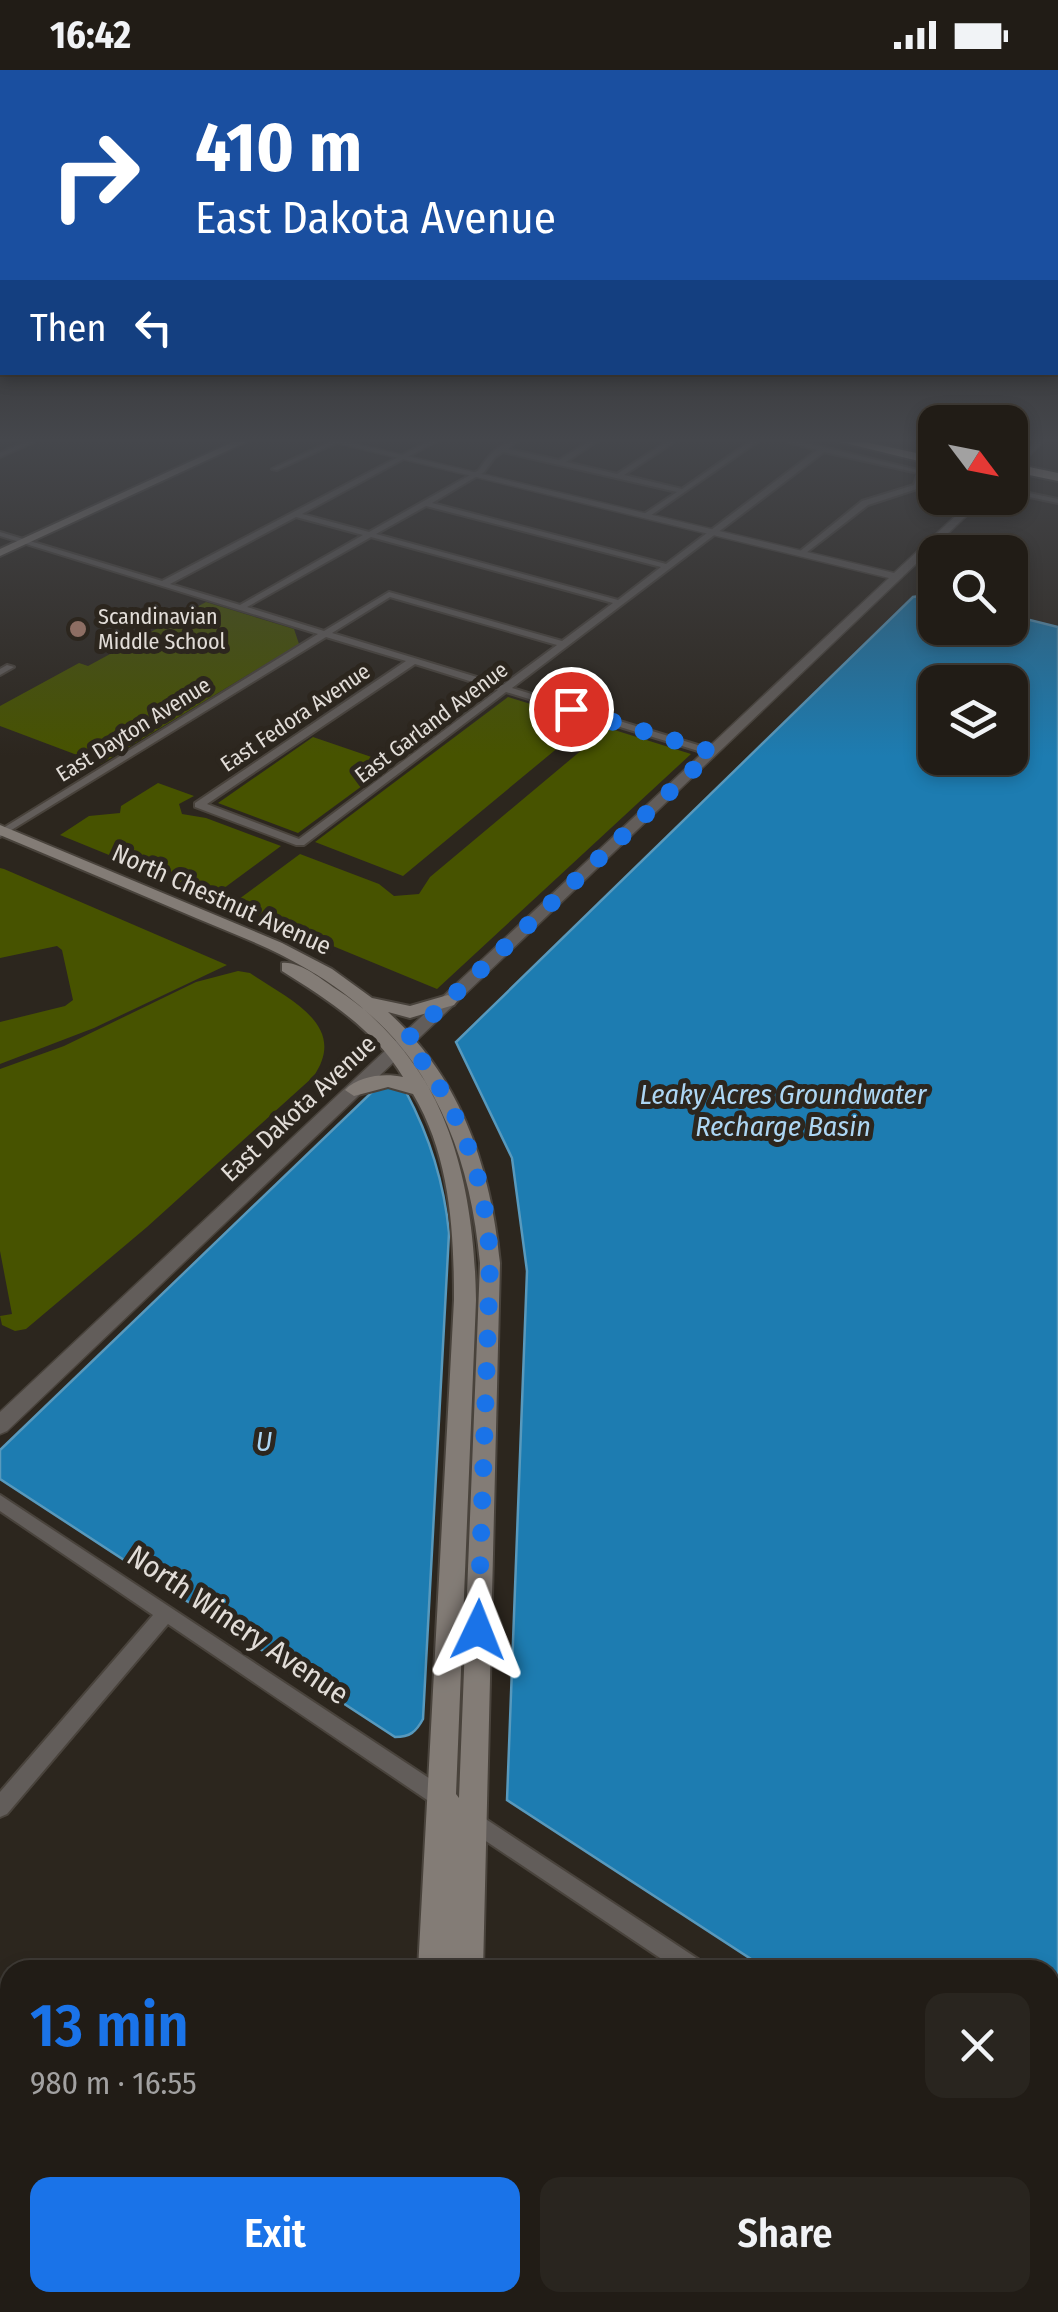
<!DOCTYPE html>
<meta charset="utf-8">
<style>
body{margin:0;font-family:"Fira Sans Condensed",sans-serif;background:#29251f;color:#f1f3f6;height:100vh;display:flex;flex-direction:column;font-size:38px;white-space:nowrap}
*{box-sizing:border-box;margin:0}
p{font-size:32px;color:#a2a1a1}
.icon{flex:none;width:55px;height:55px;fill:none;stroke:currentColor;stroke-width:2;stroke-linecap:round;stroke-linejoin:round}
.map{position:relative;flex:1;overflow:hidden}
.sheet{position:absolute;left:0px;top:1890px;width:1060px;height:352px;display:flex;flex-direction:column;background:#211c16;border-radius:30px 30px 0 0;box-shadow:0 5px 15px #0003,0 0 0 2px #3e3a35}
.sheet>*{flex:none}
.hud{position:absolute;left:0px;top:0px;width:1060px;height:305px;box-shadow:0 5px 15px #0003,0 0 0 2px #3e3a35;background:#1a4fa0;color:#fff;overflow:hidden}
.needle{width:65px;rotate:122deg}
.buttons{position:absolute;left:918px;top:335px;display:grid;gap:20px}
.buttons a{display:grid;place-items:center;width:110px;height:110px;border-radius:20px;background:#211c16;box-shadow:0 5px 15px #0003,0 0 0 2px #3e3a35;font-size:50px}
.pin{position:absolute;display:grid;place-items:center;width:85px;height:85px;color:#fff;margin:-42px;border:5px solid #fff;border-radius:50%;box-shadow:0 2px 10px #0007}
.me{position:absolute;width:110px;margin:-55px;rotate:2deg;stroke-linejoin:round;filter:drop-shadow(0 0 8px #0008)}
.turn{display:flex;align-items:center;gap:35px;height:210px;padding:0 30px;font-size:45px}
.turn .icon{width:130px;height:130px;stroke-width:2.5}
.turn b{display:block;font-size:70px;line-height:85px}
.then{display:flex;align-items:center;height:95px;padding:0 30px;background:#0003;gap:20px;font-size:38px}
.round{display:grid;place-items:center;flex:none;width:105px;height:105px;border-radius:20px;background:#29251f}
.overview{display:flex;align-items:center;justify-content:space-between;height:170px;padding:0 30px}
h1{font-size:60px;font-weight:600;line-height:75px;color:#1a73e8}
.action{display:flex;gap:20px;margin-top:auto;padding:20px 30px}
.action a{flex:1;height:115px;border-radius:20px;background:#1a73e8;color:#fff;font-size:40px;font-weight:600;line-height:115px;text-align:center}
.action a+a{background:#29251f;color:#f1f3f6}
.status{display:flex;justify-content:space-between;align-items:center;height:70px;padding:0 50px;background:#211c16;direction:ltr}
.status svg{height:28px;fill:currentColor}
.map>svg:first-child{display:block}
.green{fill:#475300}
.water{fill:#1d7cb1;stroke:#5899bd;stroke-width:2.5;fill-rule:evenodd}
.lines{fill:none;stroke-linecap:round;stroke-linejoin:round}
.minor-casing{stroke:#49433c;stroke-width:4}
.tertiary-casing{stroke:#49433c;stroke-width:3}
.secondary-casing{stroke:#49433c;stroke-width:4}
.motorway-casing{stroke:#49433c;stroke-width:4}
.minor{fill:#625d5a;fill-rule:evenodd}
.tertiary{fill:#625d5a;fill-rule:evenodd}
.secondary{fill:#837c76;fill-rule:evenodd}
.motorway{fill:#b3a8a0;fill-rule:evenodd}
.tertiary-bridge-casing{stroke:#49433c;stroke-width:12;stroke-linecap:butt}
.tertiary-bridge{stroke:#625d5a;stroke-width:10}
.route{stroke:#1a73e8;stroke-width:18;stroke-dasharray:0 32.4}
.education-dot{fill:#8d6e63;stroke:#2c261e;stroke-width:4}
.labels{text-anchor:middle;stroke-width:10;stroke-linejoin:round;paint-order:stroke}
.far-poi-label{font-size:22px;fill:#e2ddd8;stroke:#2c261e;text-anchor:start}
.far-street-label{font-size:22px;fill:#e2ddd8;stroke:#2c261e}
.street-label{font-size:25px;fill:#e2ddd8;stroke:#2c261e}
.water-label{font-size:28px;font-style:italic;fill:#add6f3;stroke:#2c261e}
.near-street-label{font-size:30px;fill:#e2ddd8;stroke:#2c261e}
</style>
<div class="status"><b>16:42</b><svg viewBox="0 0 49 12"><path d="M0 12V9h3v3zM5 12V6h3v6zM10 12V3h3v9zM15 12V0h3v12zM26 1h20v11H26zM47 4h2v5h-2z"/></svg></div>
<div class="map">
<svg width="1058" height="2242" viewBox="0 0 1058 2242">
<rect width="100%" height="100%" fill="#2c261e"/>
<!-- green -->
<path class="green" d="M206,532l88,27 5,15 -198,120 -101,-38v-20l79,-43 9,3z
M508,627l81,25 -186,154 -88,-34z
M608,658l83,26 -254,235 -184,-76 -18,-11 65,-48 79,30 15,12 25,-2 11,-17z
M313,667l79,27 -94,69 -80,-30z
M158,713l36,13 -15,8 3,10 24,4 75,28 -65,48 -26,-6 -130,-53 29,-19 31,-3 1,-7z
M0,798l4,1 223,96 -133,63 -94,36v-42l65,-16 8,-6 -11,-50 -5,-4 -57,12z
M238,901l12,2c38,26 100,52 63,104l-166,150 -121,102 -11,2 -13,-6 -2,-9 12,-2 -12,-63v-182l64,-23 132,-64z
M1050,2162l8,6v74h-142l3,-9 131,-1z"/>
<!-- water -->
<path class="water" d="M926,525l9,2v31h75v-13l48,12v1533l-8,-5v-185h-282l-261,-170 20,-529 -15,-113 -56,-116 457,-445zM935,612h75v76h-75z
M385,1016l21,6c24,45 38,90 43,141l-26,486c-7,13 -13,18 -28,18l-395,-258v-29l373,-359z"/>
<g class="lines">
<defs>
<path id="minor" d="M25,372h9l-34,15v-4z
M329,372h9l-61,28 -5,-1z
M427,372h8l-133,72 67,18 110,-62c9,-14 20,-28 37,-28l-8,7 51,11 29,-18h8l-30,20 51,12 49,-32h8l-50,33 58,14 67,-47h8l-110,76 -4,-2 1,-2 33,-22 -174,-40 -8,5 -11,15 -52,31 234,61 151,-114 -29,-8h13l22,5 103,25 -6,16 -52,17 -66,51 -4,-2 1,-2 63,-51 52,-16 4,-12 -94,-21 -312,236 202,62v4h-6l-202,-62 -202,153h-8l-101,-38v-4l211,-142 -80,-24 -326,200v-7l318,-196 -318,-98v-4l162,49zM426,436l235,61 -43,33 -242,-66zM296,447l67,18 -123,70 -70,-21zM371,467l242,66 -51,38 -173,-49 -65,39 -77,-24zM390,527l167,48 -54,40 -171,-52zM415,594l83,26 -199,149 -92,-35z
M1010,377l20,5 1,1 -3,2 -18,-4z
M1010,419l48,10v4l-48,-10z
M7,595l7,2 -14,8v-6z
M0,1425l447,295 3,7 -3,7 -7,3 -7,-3 -265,-180 -161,190 -7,3v-25l153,-177 -153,-104z
M472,1740l232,153 4,7h-30l-213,-143 -3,-7 3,-7z
M1050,2123l8,4v26l-8,-4z
M66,2232h26l-4,10h-26z"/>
<path id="tertiary" d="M333,372h15l546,131 81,-75h10l-978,933 -7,3v-22l889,-834z
M1034,372h9l-22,22h-6v-4z"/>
<path id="secondary" d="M233,372h13l-246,114v-7z
M0,755l282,118 50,26 40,29 38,8 38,-11 9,6 -3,4 -44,13 -22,-6c73,66 103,156 112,251l-17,707h-65l36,-670c0,-70 -4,-144 -41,-206l-25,-7 -34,9 -9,-6c14,-14 38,-17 58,-13 -28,-47 -76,-78 -121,-106v-8c18,-2 40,17 54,26 110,71 138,189 140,311l-20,494 3,4 21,-535c-12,-128 -59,-228 -173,-294 -35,-21 -73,-35 -111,-51 -65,-28 -130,-55 -196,-83z
M399,2232h36v10h-36z
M438,2232h36v10h-36z"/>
<path id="motorway" d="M841,372h24l70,15v8z
M1010,393l48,10v8l-48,-10z"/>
</defs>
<!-- minor casing -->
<use href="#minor" class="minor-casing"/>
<!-- tertiary casing -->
<use href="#tertiary" class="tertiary-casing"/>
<!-- secondary casing -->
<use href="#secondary" class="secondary-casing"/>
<!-- motorway casing -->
<use href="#motorway" class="motorway-casing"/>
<!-- minor -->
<use href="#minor" class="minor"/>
<!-- tertiary -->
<use href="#tertiary" class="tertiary"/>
<!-- secondary -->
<use href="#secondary" class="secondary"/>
<!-- motorway -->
<use href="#motorway" class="motorway"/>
<defs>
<path id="tertiary-bridge" d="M1010,400l8,-8"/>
</defs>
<!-- tertiary-bridge casing -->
<use href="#tertiary-bridge" class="tertiary-bridge-casing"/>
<!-- tertiary-bridge -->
<use href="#tertiary-bridge" class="tertiary-bridge"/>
</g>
<!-- sky -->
<linearGradient id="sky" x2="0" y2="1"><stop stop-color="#181510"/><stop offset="0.54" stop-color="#45474c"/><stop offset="1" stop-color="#45474c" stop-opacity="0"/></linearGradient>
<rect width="1058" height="686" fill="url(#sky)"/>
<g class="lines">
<!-- route -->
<path class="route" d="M478,1560l12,-367c-3,-85 -30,-157 -84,-223l306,-288 -141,-43"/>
</g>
<!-- markers -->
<circle class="education-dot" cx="78" cy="559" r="10"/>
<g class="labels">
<!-- far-poi labels -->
<g class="far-poi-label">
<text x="98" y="554">Scandinavian<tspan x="98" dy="25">Middle School</tspan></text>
</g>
<!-- far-street labels -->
<g class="far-street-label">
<text transform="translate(295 647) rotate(-34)" y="8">East Fedora Avenue</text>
<text transform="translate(431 652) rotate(-37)" y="8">East Garland Avenue</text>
<text transform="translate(133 659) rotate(-32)" y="8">East Dayton Avenue</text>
</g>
<!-- street labels -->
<g class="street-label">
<text transform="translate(222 829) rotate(24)" y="9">North Chestnut Avenue</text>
<text transform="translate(298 1038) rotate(-43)" y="9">East Dakota Avenue</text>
</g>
<!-- water labels -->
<g class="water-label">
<text x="783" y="1034">Leaky Acres Groundwater<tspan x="783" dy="32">Recharge Basin</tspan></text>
<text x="264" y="1381">U</text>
</g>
<!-- near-street labels -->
<g class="near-street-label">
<text transform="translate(238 1555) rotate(34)" y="10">North Winery Avenue</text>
</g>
</g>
</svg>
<div class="buttons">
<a><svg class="needle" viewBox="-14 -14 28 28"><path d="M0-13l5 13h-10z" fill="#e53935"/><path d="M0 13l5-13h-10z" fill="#a2a1a1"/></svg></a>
<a><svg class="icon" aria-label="search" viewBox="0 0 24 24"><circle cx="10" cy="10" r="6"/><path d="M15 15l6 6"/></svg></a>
<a><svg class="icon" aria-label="layers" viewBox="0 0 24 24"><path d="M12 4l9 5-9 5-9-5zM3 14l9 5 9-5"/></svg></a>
</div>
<div class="pin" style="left:571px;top:639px;background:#d93025"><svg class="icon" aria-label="arrive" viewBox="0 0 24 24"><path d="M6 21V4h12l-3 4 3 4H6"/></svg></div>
<svg class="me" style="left:478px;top:1560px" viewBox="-20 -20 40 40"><path d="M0-17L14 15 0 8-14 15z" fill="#1a73e8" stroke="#fff" stroke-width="4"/></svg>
<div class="hud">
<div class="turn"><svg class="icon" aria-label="right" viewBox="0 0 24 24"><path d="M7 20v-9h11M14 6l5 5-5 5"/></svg><div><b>410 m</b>East Dakota Avenue</div></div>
<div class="then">Then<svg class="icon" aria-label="left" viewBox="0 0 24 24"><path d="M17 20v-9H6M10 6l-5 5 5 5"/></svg></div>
</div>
<section class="sheet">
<div class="overview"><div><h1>13 min</h1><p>980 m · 16:55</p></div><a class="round"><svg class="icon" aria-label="close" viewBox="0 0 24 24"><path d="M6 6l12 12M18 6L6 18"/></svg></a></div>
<div class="action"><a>Exit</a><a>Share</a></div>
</section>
</div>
